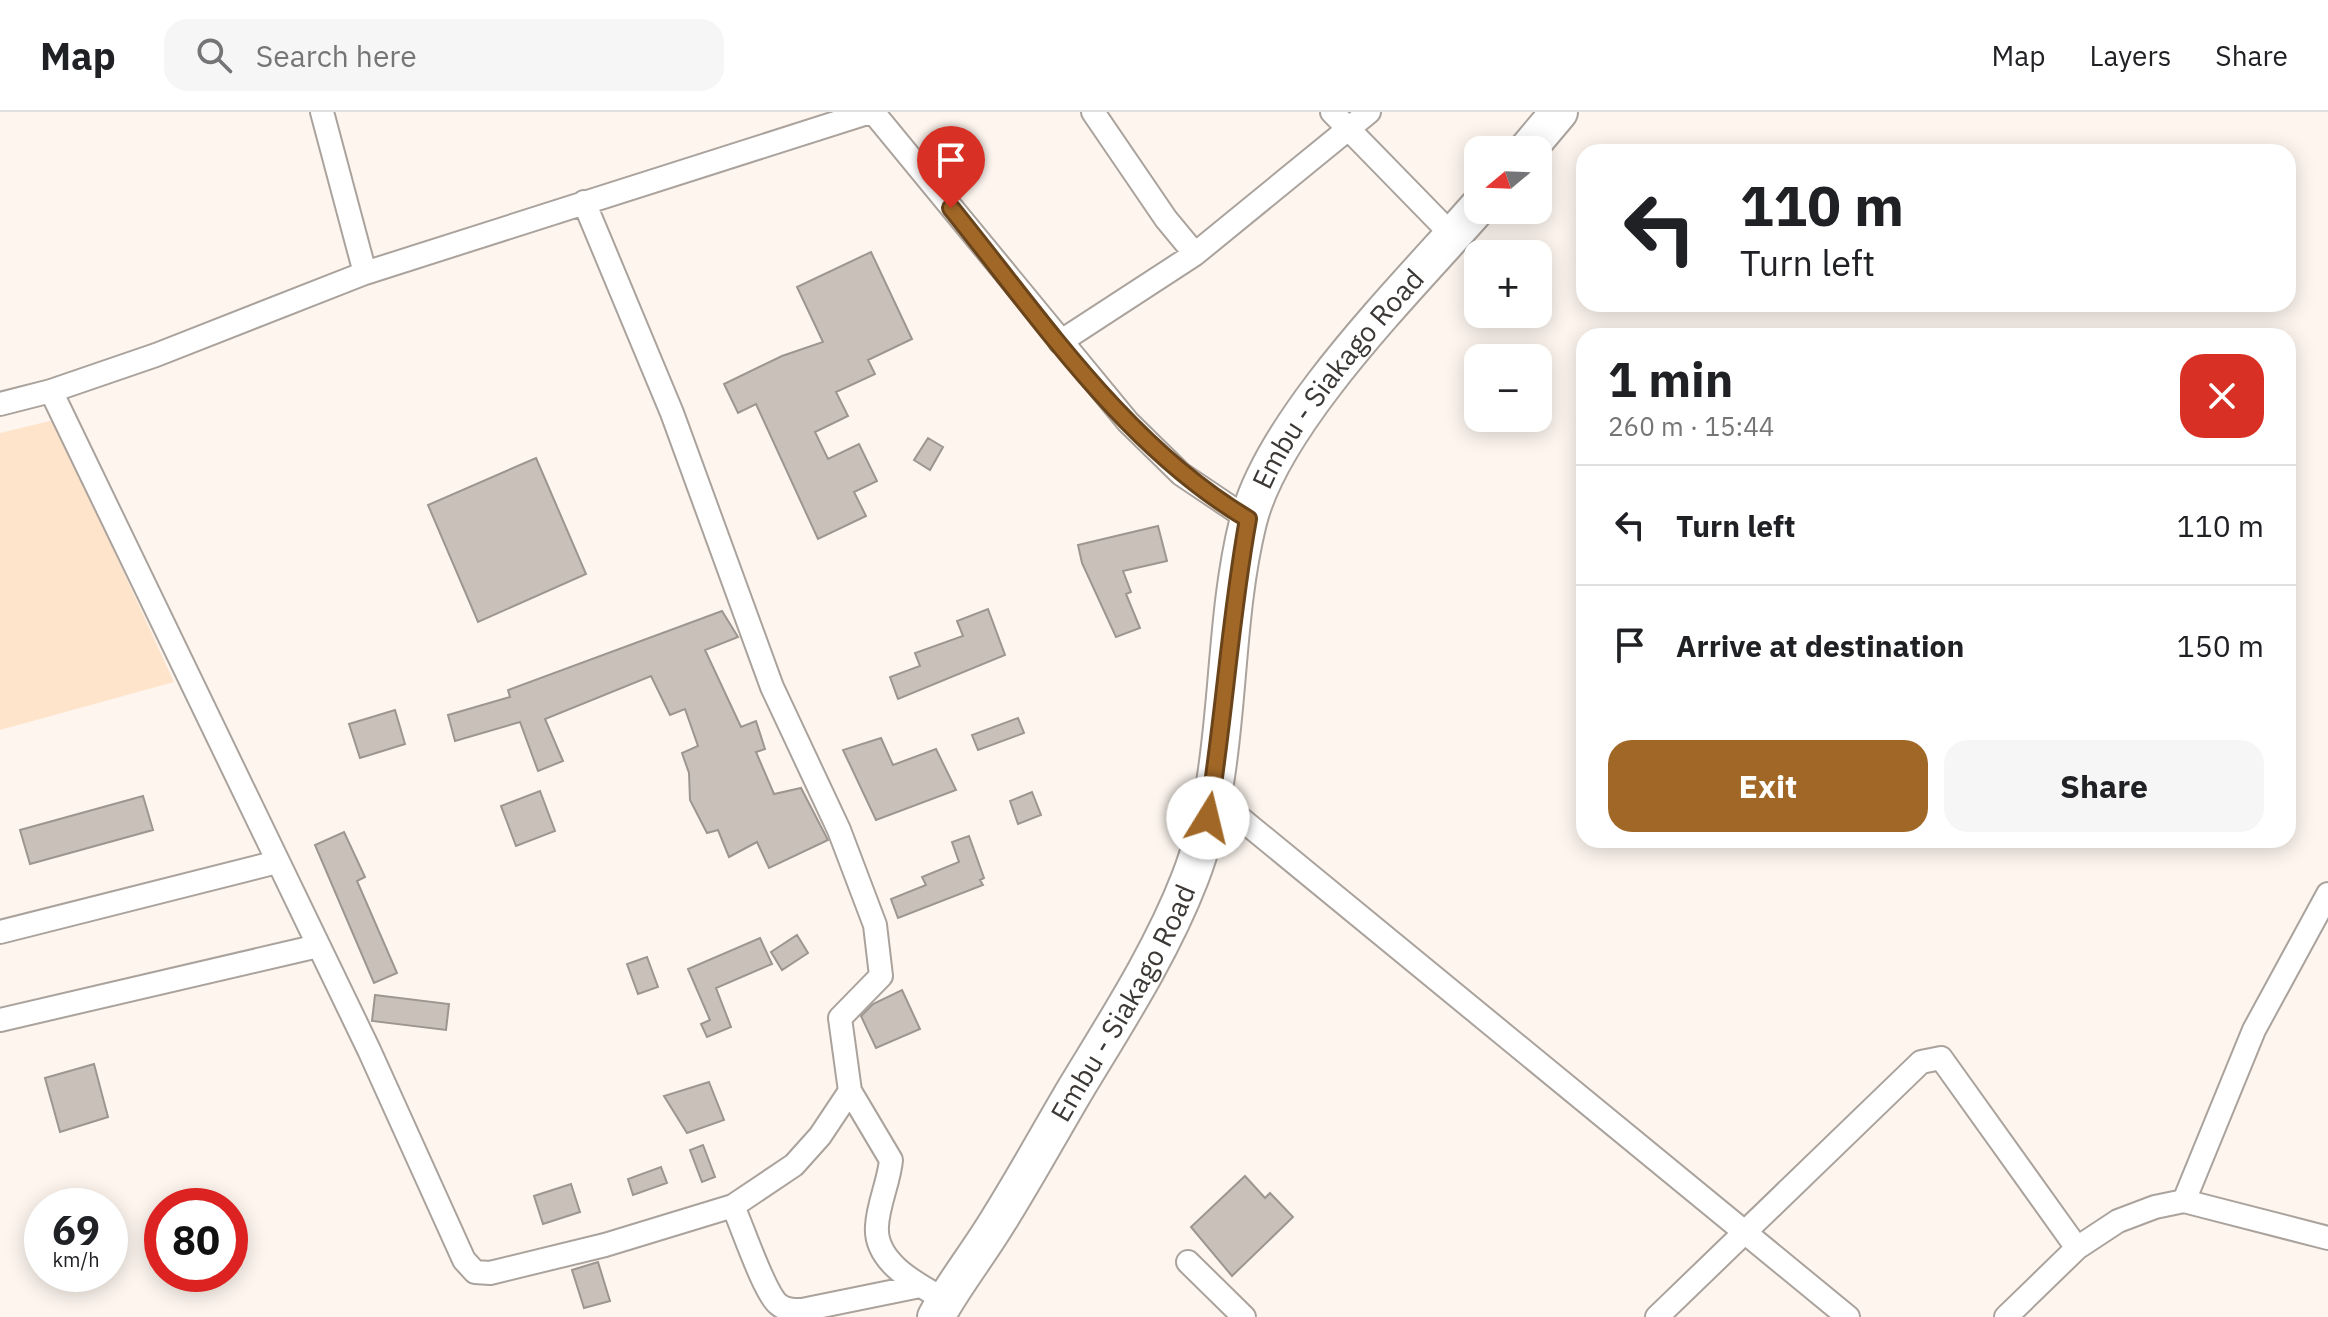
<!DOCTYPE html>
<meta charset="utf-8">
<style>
body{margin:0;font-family:"IBM Plex Sans",sans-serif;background:#f6f6f6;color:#202124;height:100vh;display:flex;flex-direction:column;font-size:30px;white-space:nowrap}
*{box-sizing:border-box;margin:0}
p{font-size:26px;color:#757577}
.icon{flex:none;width:44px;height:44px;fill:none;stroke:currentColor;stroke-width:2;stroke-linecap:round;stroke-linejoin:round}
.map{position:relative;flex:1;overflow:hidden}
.details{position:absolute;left:1576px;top:216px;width:720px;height:520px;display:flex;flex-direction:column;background:#fff;border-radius:24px;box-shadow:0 4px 20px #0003}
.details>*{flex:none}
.guide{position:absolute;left:1576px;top:32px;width:720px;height:168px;border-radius:24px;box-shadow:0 4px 20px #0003;background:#fff;color:#202124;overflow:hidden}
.needle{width:52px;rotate:251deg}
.buttons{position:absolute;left:1464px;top:24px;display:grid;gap:16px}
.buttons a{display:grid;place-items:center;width:88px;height:88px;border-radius:16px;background:#fff;box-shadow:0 4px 20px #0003;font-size:40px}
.speed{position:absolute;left:24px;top:1076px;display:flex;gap:16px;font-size:40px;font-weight:700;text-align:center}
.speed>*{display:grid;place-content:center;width:104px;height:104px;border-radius:50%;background:#fff;box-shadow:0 4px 20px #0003;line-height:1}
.speed small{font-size:20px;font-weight:400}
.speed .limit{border:12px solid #d22;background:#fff;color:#111}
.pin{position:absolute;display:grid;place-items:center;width:68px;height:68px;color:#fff;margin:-82px -34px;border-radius:50% 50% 50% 0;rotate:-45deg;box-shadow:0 0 8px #0007}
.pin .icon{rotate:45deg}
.me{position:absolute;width:88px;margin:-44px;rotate:9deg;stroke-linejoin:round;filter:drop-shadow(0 0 6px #0008)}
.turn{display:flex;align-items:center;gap:28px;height:168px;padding:0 32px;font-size:36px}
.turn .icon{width:104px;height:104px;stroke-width:2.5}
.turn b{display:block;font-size:56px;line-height:68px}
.round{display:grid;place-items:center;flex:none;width:84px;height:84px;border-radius:24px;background:#f6f6f6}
.overview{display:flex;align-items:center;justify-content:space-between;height:136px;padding:0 32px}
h1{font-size:48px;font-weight:700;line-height:60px}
.cta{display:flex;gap:16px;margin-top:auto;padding:16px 32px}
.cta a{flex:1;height:92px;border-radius:24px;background:#a16726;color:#fff;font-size:32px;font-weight:700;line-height:92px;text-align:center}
.cta a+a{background:#f6f6f6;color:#202124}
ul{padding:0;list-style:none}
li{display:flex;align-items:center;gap:24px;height:120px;padding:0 32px;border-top:2px solid #e0e0e0}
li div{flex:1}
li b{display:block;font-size:30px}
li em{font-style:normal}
header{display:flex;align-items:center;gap:48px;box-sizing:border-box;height:112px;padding:0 40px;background:#fff;border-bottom:2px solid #e0e0e0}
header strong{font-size:38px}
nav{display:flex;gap:44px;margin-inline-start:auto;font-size:28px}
.search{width:560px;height:72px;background:#f6f6f6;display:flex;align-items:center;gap:20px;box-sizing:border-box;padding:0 28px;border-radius:24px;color:#757577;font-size:30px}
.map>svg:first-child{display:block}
.green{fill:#ffe4cc}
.building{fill:#c8c0b9;stroke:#9d958f;stroke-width:2}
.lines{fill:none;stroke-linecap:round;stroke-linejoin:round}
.minor-casing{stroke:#aaa29c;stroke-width:26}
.trunk-casing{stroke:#aaa29c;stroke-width:40}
.minor{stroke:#fff;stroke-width:22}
.trunk{stroke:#fff;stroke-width:36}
.route-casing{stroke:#694319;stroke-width:20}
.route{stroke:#a16726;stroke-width:14}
.labels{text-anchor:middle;stroke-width:7;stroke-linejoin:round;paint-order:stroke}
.street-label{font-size:28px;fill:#3c3836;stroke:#fff}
</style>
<header>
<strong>Map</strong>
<div class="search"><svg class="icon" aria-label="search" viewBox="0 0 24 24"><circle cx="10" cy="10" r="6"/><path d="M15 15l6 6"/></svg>Search here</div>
<nav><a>Map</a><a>Layers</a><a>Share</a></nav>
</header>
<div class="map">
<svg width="2328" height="1205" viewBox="0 0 2328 1205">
<rect width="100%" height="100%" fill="#fdf5ee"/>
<!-- green -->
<path class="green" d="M54,308l120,262 -174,48v-297z"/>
<!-- building -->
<path class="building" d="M871,140l41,87 -44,21 7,14 -39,18 12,24 -33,16 13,27 31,-15 18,37 -23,11 12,24 -48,23 -62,-135 -18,9 -14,-29 58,-28 41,-14 -26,-55z
M928,326l15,9 -13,23 -16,-10z
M536,346l50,116 -108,48 -50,-117z
M1158,414l9,35 -44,10 8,21 -5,2 14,34 -24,9 -34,-74 -4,-18z
M988,497l17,46 -107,44 -8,-22 30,-11 -5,-13 48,-17 -6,-15z
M722,499l16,26 -33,13 36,77 15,-6 9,28 -9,3 18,42 27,-6 27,52 -59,28 -12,-26 -28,15 -11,-27 -11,3 -17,-33 -1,-27 -7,-20 16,-7 -13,-37 -15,6 -19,-39 -106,43 18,42 -25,10 -18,-49 -65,19 -7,-26 62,-18 -2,-7z
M395,598l10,34 -45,14 -11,-34z
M1018,606l6,15 -46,17 -6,-15z
M881,626l12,27 43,-16 20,41 -80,30 -33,-70z
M540,679l15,40 -39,15 -15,-40z
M1032,680l9,23 -23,9 -8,-23z
M143,684l10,34 -123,34 -10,-34z
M344,720l21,45 -8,4 40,92 -23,10 -59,-138z
M969,724l15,42 -4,2 3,5 -85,33 -7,-19 35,-14 -4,-8 37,-15 -7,-20z
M797,823l11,18 -26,17 -11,-18z
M760,826l12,26 -56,24 15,39 -24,10 -6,-13 9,-4 -22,-51z
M647,845l11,30 -20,7 -11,-30z
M902,878l18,39 -44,19 -15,-32 12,-12z
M375,883l74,9 -3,26 -74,-9z
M94,952l14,53 -48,15 -15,-54z
M709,970l15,38 -37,13 -23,-37z
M703,1033l12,32 -13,5 -12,-32z
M661,1055l6,16 -34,12 -5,-16z
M1245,1064l20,22 5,-5 23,24 -61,59 -41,-49z
M571,1072l9,28 -37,12 -9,-28z
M598,1150l12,39 -26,7 -12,-38z"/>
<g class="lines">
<defs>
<path id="minor" d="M322,0l43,161
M873,0l255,310 53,52 67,45
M1093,0l73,107 29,35
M1332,0l121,124
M1060,230l135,-88 174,-142
M51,279l318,659 95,210 11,12 15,1 115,-28 128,-39 61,-41 26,-29 30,-45 -10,-73 41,-42 -6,-51 -36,-95 -67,-143 -100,-274 -88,-211
M0,292l51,-13 105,-36 209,-82 505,-161
M1212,683l636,522
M0,820l277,-70
M0,908l318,-74
M850,979l41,69c-2,22 -13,44 -14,66 -3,37 42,59 68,74
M2184,1089l70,-171 74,-136
M733,1094c9,20 31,86 45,98 7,6 15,6 24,6l118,-24
M1188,1150l56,55
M1657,1205l264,-255 20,-4 136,190
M2006,1205l71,-69 41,-27 37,-14 29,-6 144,37"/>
<g id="trunk">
<path d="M1527,38l32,-38"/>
<path id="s1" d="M936,1205c18,-33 42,-63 62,-96 27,-43 51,-87 77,-131 41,-68 86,-137 115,-212 44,-113 29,-239 58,-356 25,-102 160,-235 230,-315"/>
</g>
</defs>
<!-- minor casing -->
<use href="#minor" class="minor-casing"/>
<!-- trunk casing -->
<use href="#trunk" class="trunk-casing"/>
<!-- minor -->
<use href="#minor" class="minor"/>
<!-- trunk -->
<use href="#trunk" class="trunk"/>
</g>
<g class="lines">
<defs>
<path id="route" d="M951,96c89,110 174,238 297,311 -18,99 -24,200 -40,299"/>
</defs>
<!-- route casing -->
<use href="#route" class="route-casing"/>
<!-- route -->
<use href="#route" class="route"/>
</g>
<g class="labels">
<!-- street labels -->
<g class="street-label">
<text dy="10" stroke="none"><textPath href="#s1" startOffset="1040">Embu - Siakago Road</textPath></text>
<text dy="10" stroke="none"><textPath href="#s1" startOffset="366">Embu - Siakago Road</textPath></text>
</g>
</g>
</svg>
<div class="buttons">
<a><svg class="needle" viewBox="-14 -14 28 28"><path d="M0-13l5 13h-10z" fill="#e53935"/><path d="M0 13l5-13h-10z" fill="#757577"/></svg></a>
<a>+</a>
<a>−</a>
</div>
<div class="speed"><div>69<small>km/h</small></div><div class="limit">80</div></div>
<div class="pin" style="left:951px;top:96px;background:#d93025"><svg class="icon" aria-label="arrive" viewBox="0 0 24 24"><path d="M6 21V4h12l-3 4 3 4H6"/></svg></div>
<svg class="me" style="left:1208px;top:706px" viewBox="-20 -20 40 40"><circle r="19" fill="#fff"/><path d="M0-13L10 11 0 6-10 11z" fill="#a16726"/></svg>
<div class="guide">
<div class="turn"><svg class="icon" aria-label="left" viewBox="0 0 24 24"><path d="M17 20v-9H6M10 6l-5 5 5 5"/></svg><div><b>110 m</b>Turn left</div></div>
</div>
<section class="details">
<div class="overview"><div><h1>1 min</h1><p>260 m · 15:44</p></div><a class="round" style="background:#d93025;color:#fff"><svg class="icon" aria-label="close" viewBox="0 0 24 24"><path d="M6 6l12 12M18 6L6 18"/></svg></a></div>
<ul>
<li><svg class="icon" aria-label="left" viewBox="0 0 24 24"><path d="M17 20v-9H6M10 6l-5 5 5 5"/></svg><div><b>Turn left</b></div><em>110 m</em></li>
<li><svg class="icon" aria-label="arrive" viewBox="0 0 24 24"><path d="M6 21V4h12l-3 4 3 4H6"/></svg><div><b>Arrive at destination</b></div><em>150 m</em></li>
</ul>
<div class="cta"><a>Exit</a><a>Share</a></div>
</section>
</div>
